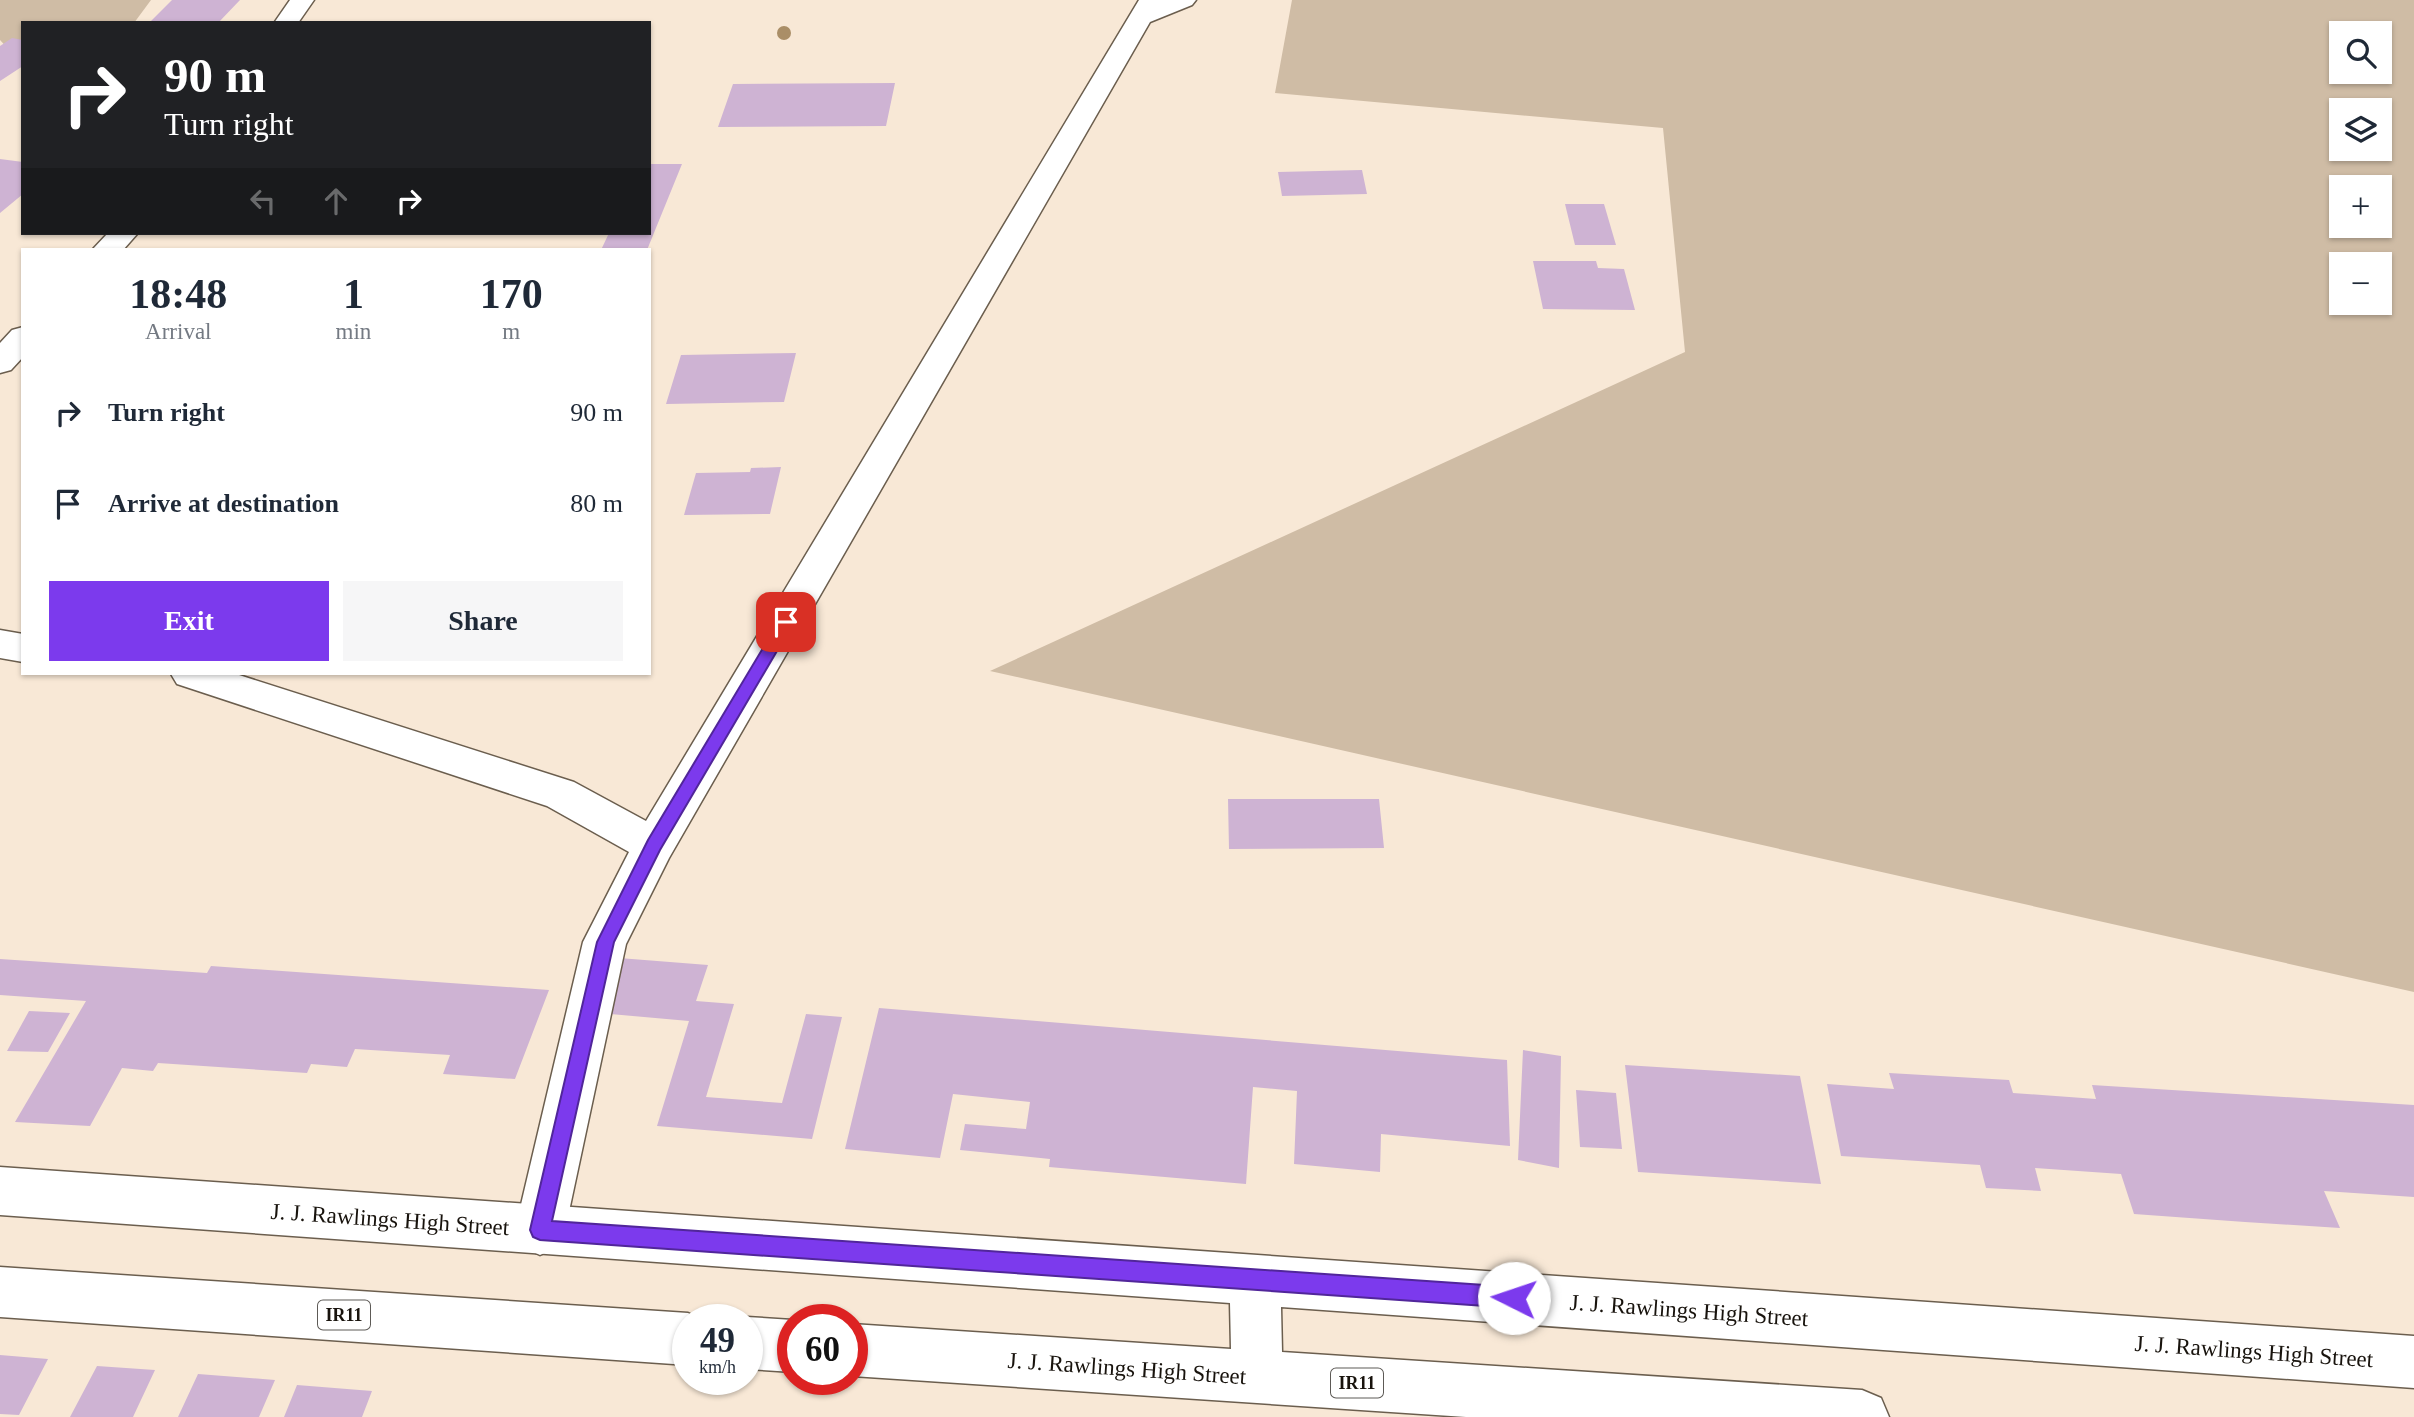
<!DOCTYPE html>
<meta charset="utf-8">
<style>
body{margin:0;font-family:"Times New Roman",serif;background:#f6f6f7;color:#1f2937;height:100vh;display:flex;flex-direction:column;font-size:26px;white-space:nowrap}
*{box-sizing:border-box;margin:0}
p{font-size:23px;color:#747a83}
.icon{flex:none;width:38px;height:38px;fill:none;stroke:currentColor;stroke-width:2;stroke-linecap:round;stroke-linejoin:round}
.map{position:relative;flex:1;overflow:hidden}
.drawer{position:absolute;left:21px;top:248px;width:630px;height:427px;display:flex;flex-direction:column;background:#fff;border-radius:0px;box-shadow:0 2px 5px #0004}
.drawer>*{flex:none}
.banner{position:absolute;left:21px;top:21px;width:630px;height:214px;border-radius:0px;box-shadow:0 2px 5px #0004;background:#202124;color:#fff;overflow:hidden}
.tools{position:absolute;left:2329px;top:21px;display:grid;gap:14px}
.tools a{display:grid;place-items:center;width:63px;height:63px;border-radius:0px;background:#fff;box-shadow:0 2px 5px #0004;font-size:35px}
.speed{position:absolute;left:672px;top:1304px;display:flex;gap:14px;font-size:35px;font-weight:700;text-align:center}
.speed>*{display:grid;place-content:center;width:91px;height:91px;border-radius:50%;background:#fff;box-shadow:0 2px 5px #0004;line-height:1}
.speed small{font-size:18px;font-weight:400}
.speed .limit{border:10px solid #d22;background:#fff;color:#111}
.pin{position:absolute;display:grid;place-items:center;width:60px;height:60px;color:#fff;margin:-30px;border-radius:14px;box-shadow:0 4px 10px #0006}
.me{position:absolute;width:77px;margin:-38px;rotate:274deg;stroke-linejoin:round;filter:drop-shadow(0 0 5px #0008)}
.turn{display:flex;align-items:center;gap:24px;height:147px;padding:0 28px;font-size:32px}
.turn .icon{width:91px;height:91px;stroke-width:2.5}
.turn b{display:block;font-size:49px;line-height:60px}
.lanes{display:flex;align-items:center;height:66px;padding:0 28px;background:#0003;justify-content:center;gap:35px;direction:ltr}
.lanes .off{opacity:.35}
.eta{display:flex;justify-content:space-evenly;align-items:center;height:119px;text-align:center}
.eta b{font-size:42px;font-weight:700;line-height:49px}
.cta{display:flex;gap:14px;margin-top:auto;padding:14px 28px}
.cta a{flex:1;height:80px;border-radius:0px;background:#7c3aed;color:#fff;font-size:28px;font-weight:700;line-height:80px;text-align:center}
.cta a+a{background:#f6f6f7;color:#1f2937}
ul{padding:0;list-style:none}
li{display:flex;align-items:center;gap:21px;height:91px;padding:0 28px}
li div{flex:1}
li b{display:block;font-size:26px}
li em{font-style:normal}
.map>svg:first-child{display:block}
.green{fill:#cfbca5;fill-rule:evenodd}
.building{fill:#ceb3d3}
.lines{fill:none;stroke-linecap:round;stroke-linejoin:round}
.minor-casing{stroke:#6b5e4e;stroke-width:3}
.major-casing{stroke:#6b5e4e;stroke-width:3}
.minor{fill:#fff;fill-rule:evenodd}
.major{fill:#fff;fill-rule:evenodd}
.tree{fill:#aa8e67}
.route{fill:#7c3aed;stroke:#51269a;stroke-width:2}
.labels{text-anchor:middle;stroke-width:5;stroke-linejoin:round;paint-order:stroke}
.shield{fill:#fff;stroke:#5d5a56;stroke-width:2}
.shield-label{font-size:18px;font-weight:bold;fill:#18130d}
.near-street-label{font-size:23px;fill:#18130d;stroke:#fff}
</style>
<div class="map">
<svg width="2414" height="1417" viewBox="0 0 2414 1417">
<rect width="100%" height="100%" fill="#f8e8d6"/>
<!-- green -->
<path class="green" d="M0,0h151l-17,23h-111v42l-23,-25z
M1292,0h1122v992l-1424,-321 695,-319 -22,-224 -388,-35zM2342,33h38v39h-38zM2342,110h38v39h-38zM2342,187h38v39h-38zM2342,264h38v39h-38z"/>
<!-- building -->
<path class="building" d="M172,0h68l-22,23h-69z
M12,38l11,2v26l-23,15v-35z
M895,83l-9,43 -168,1 15,-43z
M0,159l23,3v32l-23,19z
M649,164h33l-35,86h-46l8,-17h40z
M1362,170l5,24 -85,2 -4,-24z
M1565,204h39l12,41h-41z
M1533,261h63l2,7 26,1 11,41 -92,-1z
M796,353l-12,49 -118,2 15,-49z
M781,467l-11,47 -86,1 12,-42 54,-1 1,-4z
M1228,799h151l5,49 -155,1z
M619,958l89,7 -12,36 38,3 -28,93 76,6 24,-89 36,3 -30,122 -155,-13 32,-105 -90,-8z
M0,959l207,14 4,-7 338,24 -34,89 -72,-5 7,-19 -95,-6 -8,18 -36,-3 -4,9 -149,-10 -5,8 -31,-3 -32,58 -75,-4 71,-121 -86,-6z
M879,1008l628,52 3,86 -129,-12 -1,38 -86,-8 3,-73 -44,-4 -7,97 -197,-17 1,-8 -90,-9 5,-26 61,5 4,-27 -77,-8 -13,64 -95,-9z
M29,1011l41,2 -22,39 -41,-1z
M1523,1050l38,6 -2,112 -41,-8z
M1625,1065l175,11 21,108 -183,-12z
M1889,1073l120,7 4,13 83,6 -4,-14 322,20v92l-90,-6 16,37 -95,-6 -111,-8 -13,-40 -86,-6 6,23 -55,-3 -6,-23 -139,-9 -14,-72 67,5z
M1576,1090l40,3 6,56 -42,-2z
M0,1355l48,4 -29,56 -19,-1z
M97,1366l58,4 -22,47h-63z
M198,1374l77,6 -16,37h-81z
M297,1385l75,6 -10,26h-78z"/>
<g class="lines">
<defs>
<path id="minor" d="M290,0h24l-16,23h-24z
M1139,0h57l-4,5 -42,17 -481,836 -43,86 -61,286 -8,17 -17,8 -17,-8 -8,-17 68,-288 46,-90 -82,-46 -370,-122 -6,-10h65l338,108 72,39z
M108,233h30l-15,17h-31z
M23,327v30l-12,13 -11,3v-30l12,-13z
M0,630l23,4v28l-23,-4z"/>
<path id="major" d="M0,1167l2414,169v52l-1133,-81 1,45 580,38 19,8 8,19h-423l-614,-41v-52l379,25 -1,-46 -1230,-88z
M0,1267l688,46 15,7h-15v45l-688,-48z
M747,1317l46,3v52l-46,-3v-49h-5z"/>
</defs>
<!-- minor casing -->
<use href="#minor" class="minor-casing"/>
<!-- major casing -->
<use href="#major" class="major-casing"/>
<!-- minor -->
<use href="#minor" class="minor"/>
<!-- major -->
<use href="#major" class="major"/>
</g>
<!-- trees -->
<circle class="tree" cx="784" cy="33" r="7"/>
<!-- route -->
<path class="route" d="M786,616l8,6 -134,228 -46,92 -62,279 962,66 7,3 3,8 -3,7 -7,3 -974,-68 -7,-3 -3,-7 67,-288 51,-102 133,-222z"/>
<g class="labels">
<!-- shield labels -->
<g class="shield">
<rect x="318" y="1300.5" width="52" height="29" rx="5"/>
<rect x="1331" y="1368.5" width="52" height="29" rx="5"/>
</g>
<g class="shield-label">
<text x="344" y="1321">IR11</text>
<text x="1357" y="1389">IR11</text>
</g>
<!-- near-street labels -->
<g class="near-street-label">
<text transform="translate(390 1219) rotate(4)" y="8">J. J. Rawlings High Street</text>
<text transform="translate(1689 1310) rotate(4)" y="8">J. J. Rawlings High Street</text>
<text transform="translate(2254 1351) rotate(4)" y="8">J. J. Rawlings High Street</text>
<text transform="translate(1127 1368) rotate(4)" y="8">J. J. Rawlings High Street</text>
</g>
</g>
</svg>
<div class="tools">
<a><svg class="icon" aria-label="search" viewBox="0 0 24 24"><circle cx="10" cy="10" r="6"/><path d="M15 15l6 6"/></svg></a>
<a><svg class="icon" aria-label="layers" viewBox="0 0 24 24"><path d="M12 4l9 5-9 5-9-5zM3 14l9 5 9-5"/></svg></a>
<a>+</a>
<a>−</a>
</div>
<div class="speed"><div>49<small>km/h</small></div><div class="limit">60</div></div>
<div class="pin" style="left:786px;top:622px;background:#d93025"><svg class="icon" aria-label="arrive" viewBox="0 0 24 24"><path d="M6 21V4h12l-3 4 3 4H6"/></svg></div>
<svg class="me" style="left:1514px;top:1298px" viewBox="-20 -20 40 40"><circle r="19" fill="#fff"/><path d="M0-13L10 11 0 6-10 11z" fill="#7c3aed"/></svg>
<div class="banner">
<div class="turn"><svg class="icon" aria-label="right" viewBox="0 0 24 24"><path d="M7 20v-9h11M14 6l5 5-5 5"/></svg><div><b>90 m</b>Turn right</div></div>
<div class="lanes"><svg class="icon off" aria-label="left" viewBox="0 0 24 24"><path d="M17 20v-9H6M10 6l-5 5 5 5"/></svg><svg class="icon off" aria-label="ahead" viewBox="0 0 24 24"><path d="M12 20V5M6 11l6-6 6 6"/></svg><svg class="icon" aria-label="right" viewBox="0 0 24 24"><path d="M7 20v-9h11M14 6l5 5-5 5"/></svg></div>
</div>
<section class="drawer">
<div class="eta">
<div><b>18:48</b><p>Arrival</p></div>
<div><b>1</b><p>min</p></div>
<div><b>170</b><p>m</p></div>
</div>
<ul>
<li><svg class="icon" aria-label="right" viewBox="0 0 24 24"><path d="M7 20v-9h11M14 6l5 5-5 5"/></svg><div><b>Turn right</b></div><em>90 m</em></li>
<li><svg class="icon" aria-label="arrive" viewBox="0 0 24 24"><path d="M6 21V4h12l-3 4 3 4H6"/></svg><div><b>Arrive at destination</b></div><em>80 m</em></li>
</ul>
<div class="cta"><a>Exit</a><a>Share</a></div>
</section>
</div>
